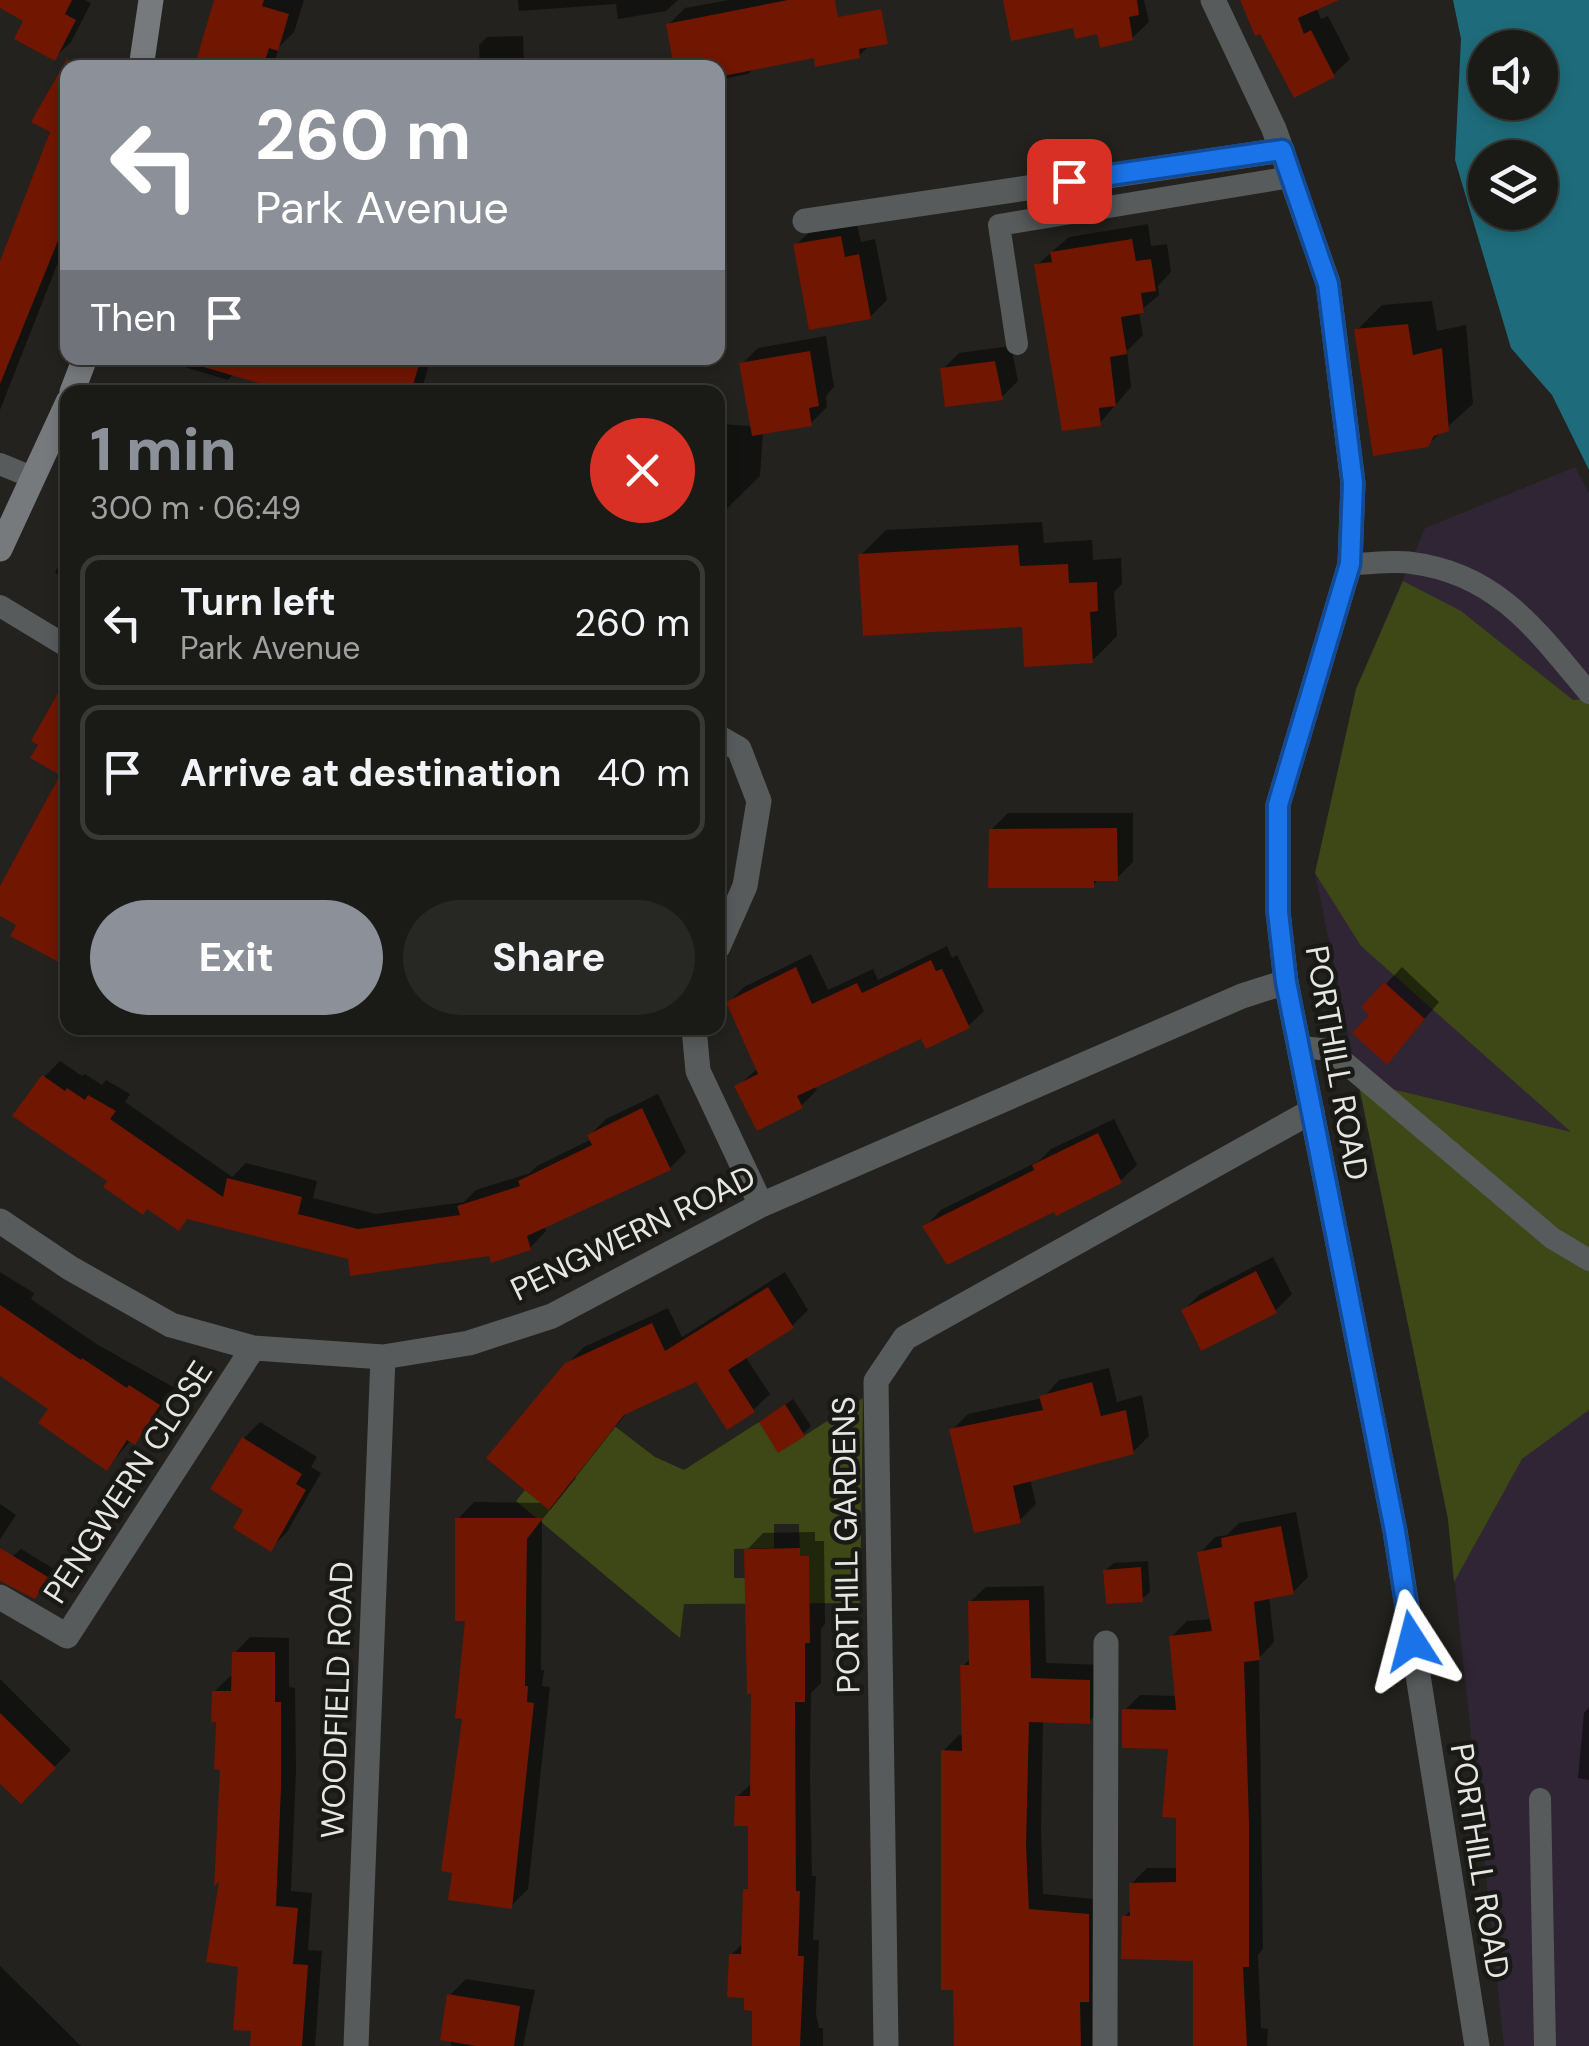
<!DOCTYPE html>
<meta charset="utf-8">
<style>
body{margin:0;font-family:"DM Sans",sans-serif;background:#272723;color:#f1f3f6;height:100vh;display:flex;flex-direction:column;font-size:38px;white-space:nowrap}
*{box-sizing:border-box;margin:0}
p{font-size:32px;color:#9fa1a1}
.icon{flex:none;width:55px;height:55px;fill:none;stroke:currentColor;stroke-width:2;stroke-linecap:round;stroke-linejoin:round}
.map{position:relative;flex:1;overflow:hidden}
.side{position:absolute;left:60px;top:385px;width:665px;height:650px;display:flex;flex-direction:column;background:#1a1a16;border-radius:20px;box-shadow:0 5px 15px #0003,0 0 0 2px #383835}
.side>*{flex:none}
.guide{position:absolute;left:60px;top:60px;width:665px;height:305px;border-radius:20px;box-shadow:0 5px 15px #0003,0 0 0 2px #383835;background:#8c9099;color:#fff;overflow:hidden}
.buttons{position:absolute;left:1468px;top:30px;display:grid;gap:20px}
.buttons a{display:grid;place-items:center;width:90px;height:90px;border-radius:50%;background:#1a1a16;box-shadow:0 5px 15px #0003,0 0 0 2px #383835;font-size:50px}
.pin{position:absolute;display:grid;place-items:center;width:85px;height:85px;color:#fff;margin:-42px;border-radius:20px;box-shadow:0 5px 15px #0006}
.me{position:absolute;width:110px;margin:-55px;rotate:351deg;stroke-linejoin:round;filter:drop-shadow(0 0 8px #0008)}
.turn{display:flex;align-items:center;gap:35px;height:210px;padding:0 30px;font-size:45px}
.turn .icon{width:130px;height:130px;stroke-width:2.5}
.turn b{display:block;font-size:70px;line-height:85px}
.then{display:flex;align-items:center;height:95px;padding:0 30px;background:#0003;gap:20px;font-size:38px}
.round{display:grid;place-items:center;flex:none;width:105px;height:105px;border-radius:52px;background:#272723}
.summary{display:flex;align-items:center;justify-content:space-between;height:170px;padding:0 30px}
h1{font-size:60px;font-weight:800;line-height:75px;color:#8c9099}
.cta{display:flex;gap:20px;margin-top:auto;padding:20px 30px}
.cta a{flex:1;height:115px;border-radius:60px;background:#8c9099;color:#fff;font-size:40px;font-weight:800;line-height:115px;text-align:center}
.cta a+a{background:#272723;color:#f1f3f6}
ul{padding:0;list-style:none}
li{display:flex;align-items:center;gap:30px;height:135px;margin:0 20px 15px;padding:0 10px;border:5px solid #383835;border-radius:20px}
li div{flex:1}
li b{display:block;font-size:38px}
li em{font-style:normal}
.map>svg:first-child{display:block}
.education{fill:#2f2534}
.green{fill:#3d4816;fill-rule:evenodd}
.water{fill:#1e6c7b;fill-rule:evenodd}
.shadow{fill:#0007}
.building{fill:#701601}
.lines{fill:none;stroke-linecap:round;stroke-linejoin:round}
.service{stroke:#585b5c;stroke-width:22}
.minor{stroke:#585b5c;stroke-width:25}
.tertiary{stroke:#585b5c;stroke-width:25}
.secondary{stroke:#777a7c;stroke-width:25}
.route-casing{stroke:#114b97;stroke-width:25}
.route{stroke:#1a73e8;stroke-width:18}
.labels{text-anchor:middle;stroke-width:9;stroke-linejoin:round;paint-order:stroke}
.street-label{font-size:32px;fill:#e7e6e4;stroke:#191915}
</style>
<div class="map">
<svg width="1589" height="2046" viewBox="0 0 1589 2046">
<rect width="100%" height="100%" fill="#23221e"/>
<!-- education -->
<path class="education" d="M1575,467l14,26v1553h-85l-56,-527 -133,-646 41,-184 69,-161z"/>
<!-- green -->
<path class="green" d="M1403,581l58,30 112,89 16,-1v711l-67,49 -68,123 -6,-63 -90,-438 213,51 -210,-186 -46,-73 41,-184z
M863,1398l-3,205 -176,1 -4,34 -164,-137 9,-11 25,20 26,-32 -19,-17 38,-50 60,46 29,13 75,-48 20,30zM774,1524h25l1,32 -32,22h-34v-29l40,-1z"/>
<!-- water -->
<path class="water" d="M1453,0h136v470l-37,-75 -41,-47 -56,-188 6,-121zM1485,48h55v54h-55zM1485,158h55v54h-55z"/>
<!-- shadow -->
<path class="shadow" d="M0,0h85l6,3 -20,39 -17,16 -28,-38 -26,-16z
M216,0h88l-10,32 -15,15 -6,21h-76z
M518,0h160l-12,11 -48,8 -2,-15 -97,7z
M729,0h96l5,20 46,19 -17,17 -43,-1 -61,12 -7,7 -30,6v-12l-49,-44 16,-16z
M1005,0h139l5,22 -17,16 -57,-13z
M1243,0h70l8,19 7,-3 22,43 -17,16z
M523,36l1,32h-44l-1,-23 8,-8z
M68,72v165l-68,173v-146l53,-134z
M856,221l5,21 14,-3 12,61 -17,17 -74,-72 17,-16z
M1148,224l3,22 16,-2 4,28 -13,14 1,9 -20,17 4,23 -16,16 4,36 -31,36 -63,-158 32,-28z
M1432,301l5,30 29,-6 7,79 -46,41 -70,-115 25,-25z
M826,336l8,51 -8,9 1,11 -16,16 -48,9 -3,44 -42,41v-93l34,2 -10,-62 16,-16z
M1011,346l7,35 -16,16 -59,-28 16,-16z
M154,358h277l-10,34h-110l-77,-19 -6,7z
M1042,522l2,21 48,-3 1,20 28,-2 1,26 -8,8 3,44 -25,25 -67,-36 -164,-70 25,-25z
M68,546v33l-13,-6z
M1008,813h125v49l-16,16h-17l-7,7 -102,-55z
M947,946l5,12 5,-3 27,56 -16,15 -45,10 -109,49 3,5 -16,16 -64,-19 21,-19 -29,-66 15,-15 67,-33 17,36 45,-21 5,11z
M1402,967l37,35 -36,43 -39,-38z
M60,1061l22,15 3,-2 17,11 4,-5 24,14 -5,8 107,75 14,-14 71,18 -4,17 63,16 88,-12 12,-12 54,-17 7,-7 55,-27 -2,-4 16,-16 52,-25 28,58 -16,16 -126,57 2,6 -16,17 -40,6 -140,3 -240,-77 -66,-103z
M1114,1119l23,46 -17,16 -65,27 -130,19 16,-17 98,-49 12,-12z
M1273,1257l19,37 -16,16h-92l16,-16z
M0,1272l34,21 -3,6 67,46 77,43 -25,38 -16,16 -3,-2 -24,28 -56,-60 -51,-33z
M785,1272l23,38 -16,16 -47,30 25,38 -17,16 -56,-31 -69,32 -86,109 -1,150h3l-2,16 8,1 -22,202 -17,17 -46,-189 2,-98 -9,-100 16,-17 70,1 22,-138 18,-18 84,-39 14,29z
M1109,1368l8,34 25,-7 7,41 -16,16 -103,27 6,25 -17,17 -67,-91 16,-16 75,-16 16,-18z
M793,1399l18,27 -8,8 -41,-12z
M260,1422l57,35 -6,10 10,6 -34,59 -16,16 -24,-38 -3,-72z
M0,1504l16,11 -16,24z
M1296,1512l12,65 -15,15 -24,4 5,46 -15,16 4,291 -5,6 3,73 7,1 -1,17h-73l2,-87 -72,-42 8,-8 -1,-25 16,-16h31v-52l-8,-70 -45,-36 15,-15 37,1 -6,-59 16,-16 26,-2 -13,-66 15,-16 12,-2 12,-12z
M815,1532v9h9l1,83 -4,5v54l-10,10 -1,85 2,98h4l-3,64h6l-3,74 3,14h4v18h-69v-38l-23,-53 13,-13 2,-52 5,-5v-61l-14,-27 16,-15v-90l-6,-142 16,-17z
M21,1549l33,20 -19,27 -22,-40z
M1148,1561l2,31 -8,7 -36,-29 8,-7z
M1044,1586l2,77 58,2v41l-15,16 -46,-2 -2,109 2,65 61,6 -9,146h-139l-13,-295 16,-16 5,1 -1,-70 9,-9 -2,-55 16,-15z
M250,1637l39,1v49l6,1 1,83 -5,120 21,2 -4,57 14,1 -7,95h-54l-38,-171v-108l-9,-75 16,-16 4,1 1,-24z
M0,1679l71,71 -50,51 -21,-21z
M1589,1707v73l-11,-2 6,-65z
M0,1966l81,80h-81z
M466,1979l69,11 -12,56h-72l-1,-51z"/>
<!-- building -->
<path class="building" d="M0,0h72l-7,14 11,6 -21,41 -41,-22 9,-18 -23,-13z
M214,0h50l-2,6 27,8 -11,37 -9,-3 -6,20h-69z
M788,0h47l3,17 43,-8 7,35 -29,5 1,9 -45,9 -1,-9 -96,19v-9h-44l-8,-44z
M1003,0h134l2,15 -10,2 4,23 -33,8 -3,-14 -22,5 -2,-11 -62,13z
M1240,0h99l-41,18 6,16 7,-4 24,47 -41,21 -34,-64 -5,2z
M68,57v159l-68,168v-123l50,-129 -19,-10z
M841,236l4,21 14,-3 12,65 -62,11 -16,-86z
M1132,239l4,22 15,-2 5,32 -15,2 3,20 -23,4 6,37 -17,3 6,49 -17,2 2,18 -39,5 -28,-167 18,-2 -2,-10z
M1408,324l5,31 29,-7 7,83 -15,5 -6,11 -55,9 -19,-127z
M810,351l9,55 -10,2 3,18 -60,10 -13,-73z
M202,358h219l-10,34h-121l-90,-26z
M995,361l8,39 -58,7 -5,-39z
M1018,545l2,21 48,-2 1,19 28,-1 1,29 -8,1 3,51 -69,4 -2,-40 -159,9 -5,-82z
M68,675v292l-58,-31 6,-11 -16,-9v-30l60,-111 -30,-17 8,-13 -7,-4z
M1117,828l1,53h-24v7h-106l1,-59z
M931,960l5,11 6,-2 28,59 -44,21 -5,-10 -124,57 6,12 -46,23 -23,-45 24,-12 -32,-72 70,-35 16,37 45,-21 5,10z
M1384,982l41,37 -38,46 -35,-32 17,-18 -8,-8z
M42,1075l23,16 2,-3 18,12 3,-5 28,16 -6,8 113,78 4,-19 75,19 -4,17 60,15 102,-14 -3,-9 63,-20 -2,-5 74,-36 -5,-10 55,-27 29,62 -144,66 4,14 -40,13 -2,-7 -139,20 -2,-17 -161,-40 -8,12 -32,-22 -4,6 -40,-28 4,-6 -95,-65z
M1098,1133l24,50 -66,33 -2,-4 -107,53 -25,-39 112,-56 -2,-5z
M1256,1271l21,42 -76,38 -20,-41z
M768,1287l26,41 -66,42 27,42 -28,18 -31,-48 -72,33 -75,95 -63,-52 79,-95 87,-40 13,28z
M0,1305l81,55 1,-2 45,30 2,-3 31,20 -25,40 -8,-5 -20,31 -69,-48 10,-14 -48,-33z
M1092,1382l9,34 25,-6 8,44 -121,32 8,37 -47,10 -25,-104 94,-19 -4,-14z
M785,1404l20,32 -27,17 -19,-31z
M242,1437l60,37 -6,10 10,6 -35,62 -38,-24 10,-18 -33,-21z
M455,1518h88l-16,21 -2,147h3l-1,16 7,1 -22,206 -64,-9 4,-27 -11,-2 21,-152 -7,-1 10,-97h-10z
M1281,1526l13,68 -40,8 6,58 -16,2 5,159v146h-6l4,79h-54v-85l-72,-2 1,-43h8l-1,-33 47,-1v-64l-14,-1 6,-68 -46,-1v-39l54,1 -7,-74 43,-5 -15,-79 25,-5 -1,-9z
M0,1548l48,29 -13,22 -35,-18z
M800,1548v8h9l1,87h-5v59h-10l1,189h4l-2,65h6l-4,90h-48v-35l-8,-1v-12l-17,-1 2,-43h12l2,-65h5v-63h-14l1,-30h15l1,-102h-4l-3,-145z
M1141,1567l2,35 -37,2 -3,-34z
M1029,1600l2,78 59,2v44l-61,-2 -3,124 3,63 60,5v88h-9l1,44h-127l-1,-56h-12v-240l21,1 -2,-86h9l-1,-64z
M232,1652h43v50h6v86l-5,118 22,2 -5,56 15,1 -6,81h-52l1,-15 -18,-1 5,-63 -32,-5 13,-81 -5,6 6,-117 -6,-1 2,-47h-5l1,-31h19z
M0,1713l56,55 -35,36 -21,-20z
M447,1994l73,12 -6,40h-38l-36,-6z"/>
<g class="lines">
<!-- service -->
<path class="service" d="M1017,344l-18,-119 292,-48
M0,464l34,14
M1350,564c20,0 42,-4 62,-1 86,11 126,69 177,130
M0,606l68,41
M1301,1047l29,3 222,188 37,22
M1540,1799l5,247"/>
<!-- minor -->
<path class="minor" d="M805,221l477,-71
M718,737l21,12 20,52 -14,85 -27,61
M694,1028l4,43 63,134
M0,1221l70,47 101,57 82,23 130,9 86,-14 83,-27 209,-111 481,-209 44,-14
M0,1597l67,39 186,-288
M356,2046l27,-689
M886,2046l-10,-665 29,-43 407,-227
M1105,2046l1,-403"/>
<!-- tertiary -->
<path class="tertiary" d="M1213,0l61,129 54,154 25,200 -3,81 -72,241v107l8,70 109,549 82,515"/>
<!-- secondary -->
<path class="secondary" d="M141,68l10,-68
M72,392l13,-34
M0,549l68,-147"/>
</g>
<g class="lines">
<defs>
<path id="route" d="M1069,181l213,-31 46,134 25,199 -3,81 -72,241v107l8,70 109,549 17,110"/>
</defs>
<!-- route casing -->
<use href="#route" class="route-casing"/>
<!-- route -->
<use href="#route" class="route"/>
</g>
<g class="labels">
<!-- street labels -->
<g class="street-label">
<text transform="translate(1337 1063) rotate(80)" y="11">PORTHILL ROAD</text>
<text transform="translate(633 1233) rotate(-26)" y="11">PENGWERN ROAD</text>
<text transform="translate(128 1482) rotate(-57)" y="11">PENGWERN CLOSE</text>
<text transform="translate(846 1545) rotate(-91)" y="11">PORTHILL GARDENS</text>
<text transform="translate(337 1700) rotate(-88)" y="11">WOODFIELD ROAD</text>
<text transform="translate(1480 1861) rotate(81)" y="11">PORTHILL ROAD</text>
</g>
</g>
</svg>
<div class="buttons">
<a><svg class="icon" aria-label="sound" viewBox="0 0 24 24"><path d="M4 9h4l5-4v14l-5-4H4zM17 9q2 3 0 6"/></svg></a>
<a><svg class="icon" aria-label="layers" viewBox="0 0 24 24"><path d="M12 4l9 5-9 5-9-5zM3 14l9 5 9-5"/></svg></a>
</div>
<div class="pin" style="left:1069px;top:181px;background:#d93025"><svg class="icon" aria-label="arrive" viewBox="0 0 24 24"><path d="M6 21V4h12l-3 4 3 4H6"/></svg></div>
<svg class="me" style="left:1412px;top:1641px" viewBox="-20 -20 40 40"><path d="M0-17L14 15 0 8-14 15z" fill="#1a73e8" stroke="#fff" stroke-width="4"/></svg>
<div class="guide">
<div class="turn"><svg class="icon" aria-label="left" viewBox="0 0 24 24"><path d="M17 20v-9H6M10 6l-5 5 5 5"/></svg><div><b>260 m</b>Park Avenue</div></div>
<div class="then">Then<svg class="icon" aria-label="arrive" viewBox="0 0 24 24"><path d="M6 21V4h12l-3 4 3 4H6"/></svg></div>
</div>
<section class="side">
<div class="summary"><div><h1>1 min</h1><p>300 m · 06:49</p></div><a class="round" style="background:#d93025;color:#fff"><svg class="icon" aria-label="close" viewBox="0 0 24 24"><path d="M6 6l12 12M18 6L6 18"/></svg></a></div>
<ul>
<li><svg class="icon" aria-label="left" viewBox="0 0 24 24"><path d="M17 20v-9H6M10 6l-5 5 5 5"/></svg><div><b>Turn left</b><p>Park Avenue</p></div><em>260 m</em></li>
<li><svg class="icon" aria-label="arrive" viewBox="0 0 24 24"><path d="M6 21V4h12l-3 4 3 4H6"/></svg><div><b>Arrive at destination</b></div><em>40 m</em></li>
</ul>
<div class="cta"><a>Exit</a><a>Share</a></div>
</section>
</div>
